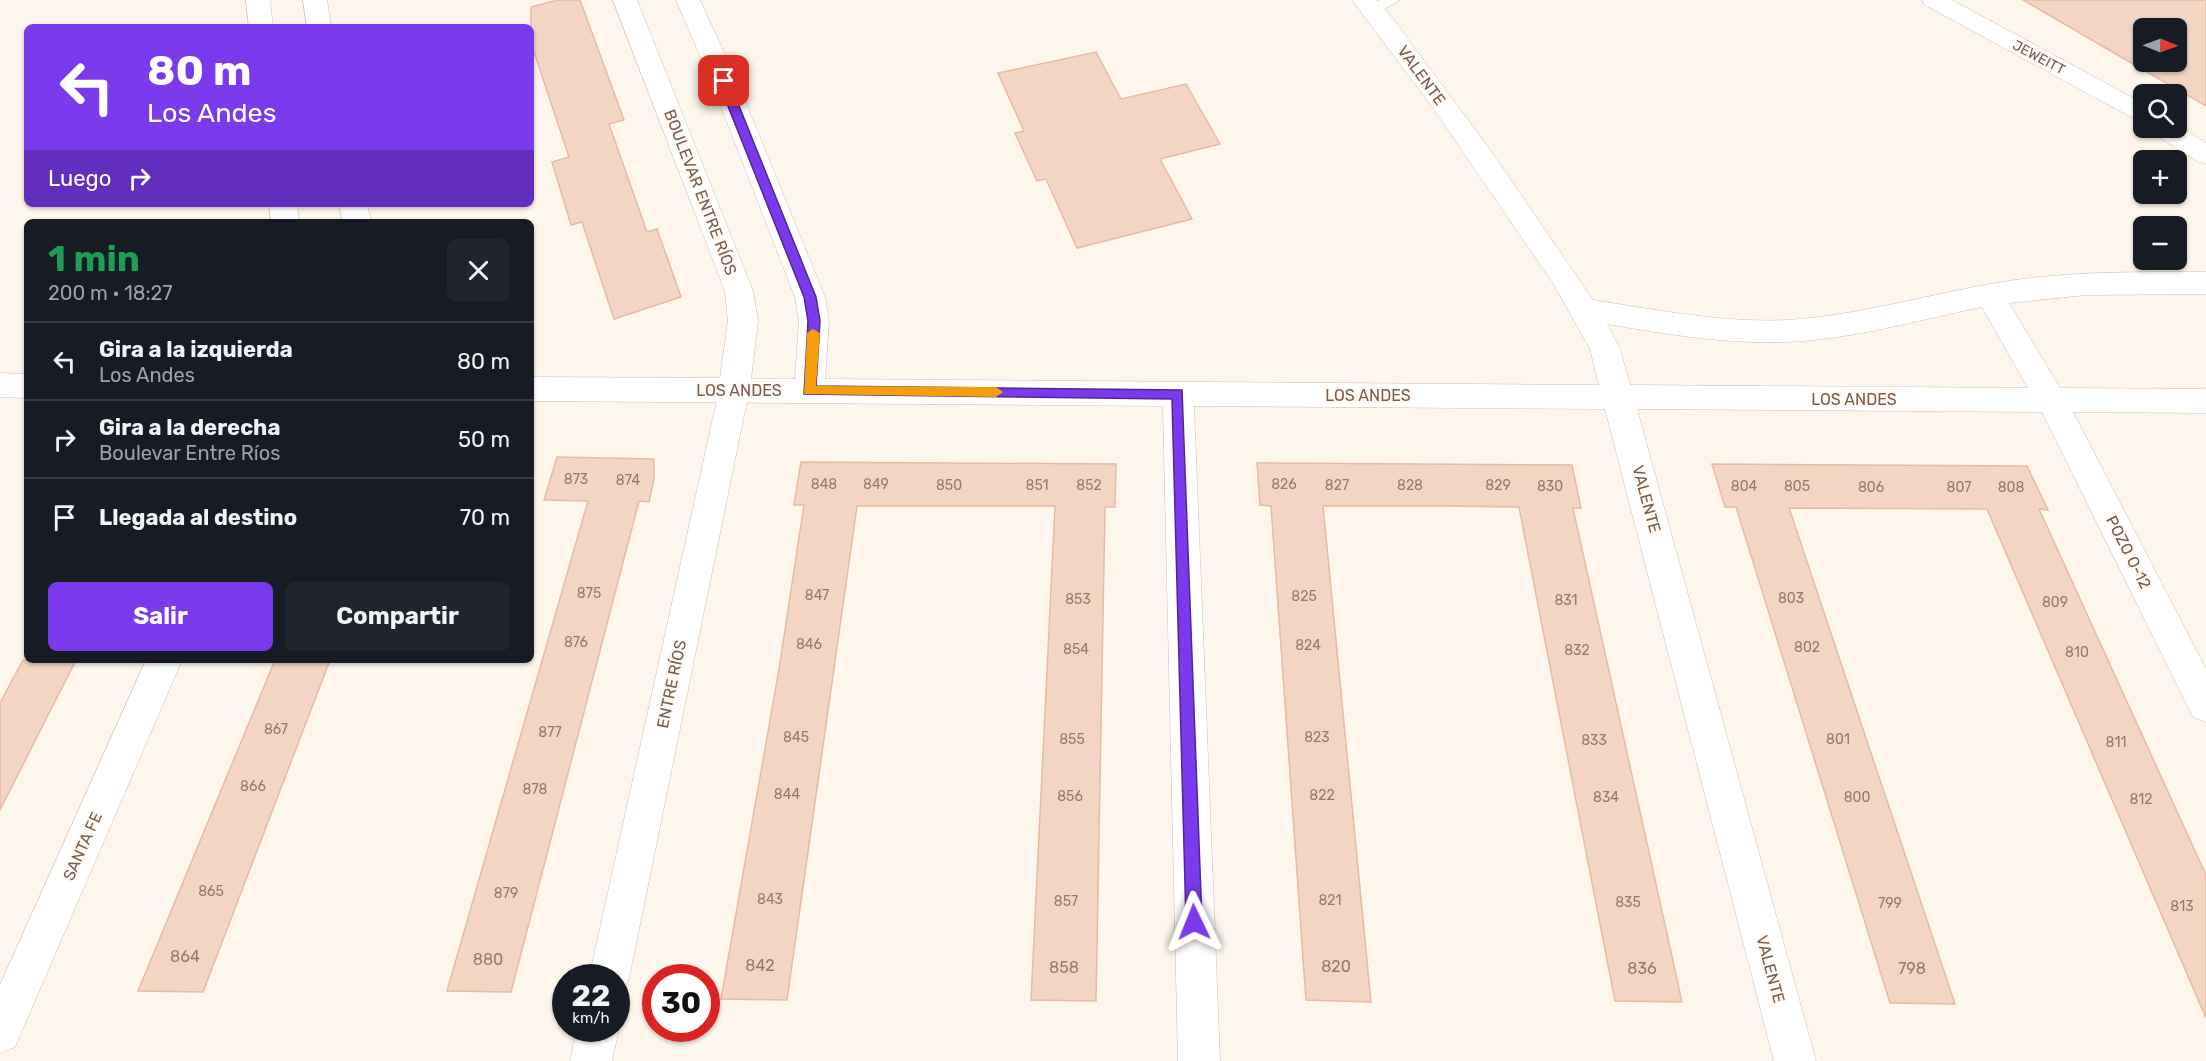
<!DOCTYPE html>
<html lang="es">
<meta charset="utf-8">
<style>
body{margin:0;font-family:Rubik,sans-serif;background:#20242c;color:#f1f3f6;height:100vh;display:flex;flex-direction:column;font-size:22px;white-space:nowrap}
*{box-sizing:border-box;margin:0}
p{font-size:20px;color:#9ea1a6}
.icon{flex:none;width:33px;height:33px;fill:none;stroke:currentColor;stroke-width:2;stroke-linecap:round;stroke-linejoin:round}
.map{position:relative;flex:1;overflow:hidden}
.side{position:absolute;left:24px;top:219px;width:510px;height:444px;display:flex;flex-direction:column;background:#171b24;border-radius:9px;box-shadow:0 2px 4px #0004}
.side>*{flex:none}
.top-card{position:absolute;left:24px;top:24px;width:510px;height:183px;border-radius:9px;box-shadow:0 2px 4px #0004;background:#7c3aed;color:#fff;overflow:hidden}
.needle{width:39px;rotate:91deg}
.fabs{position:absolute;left:2133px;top:18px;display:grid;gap:12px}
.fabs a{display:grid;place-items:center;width:54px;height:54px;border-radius:9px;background:#171b24;box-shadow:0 2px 4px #0004;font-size:30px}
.speed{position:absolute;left:552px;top:964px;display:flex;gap:12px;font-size:30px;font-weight:700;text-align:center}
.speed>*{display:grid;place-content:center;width:78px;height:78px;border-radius:50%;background:#171b24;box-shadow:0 2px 4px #0004;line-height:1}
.speed small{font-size:15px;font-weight:400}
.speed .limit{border:9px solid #d22;background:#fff;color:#111}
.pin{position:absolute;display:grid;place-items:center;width:51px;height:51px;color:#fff;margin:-26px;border-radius:12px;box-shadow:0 3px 9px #0006}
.me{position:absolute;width:66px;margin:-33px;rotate:358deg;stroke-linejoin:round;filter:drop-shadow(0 0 4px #0008)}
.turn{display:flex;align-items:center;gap:21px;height:126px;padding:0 24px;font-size:27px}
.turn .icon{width:78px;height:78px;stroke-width:2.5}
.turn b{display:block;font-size:42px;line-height:51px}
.then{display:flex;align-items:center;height:57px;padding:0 24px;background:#0003;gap:12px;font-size:22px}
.round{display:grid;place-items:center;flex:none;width:63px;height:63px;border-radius:9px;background:#20242c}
.headline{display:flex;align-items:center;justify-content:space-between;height:102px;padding:0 24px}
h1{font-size:36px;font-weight:700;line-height:45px;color:#1e9e55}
.button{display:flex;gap:12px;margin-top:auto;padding:12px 24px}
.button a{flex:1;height:69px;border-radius:9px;background:#7c3aed;color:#fff;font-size:24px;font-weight:700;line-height:69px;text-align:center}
.button a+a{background:#20242c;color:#f1f3f6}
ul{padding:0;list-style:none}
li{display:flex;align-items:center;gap:18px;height:78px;padding:0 24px;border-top:2px solid #363941}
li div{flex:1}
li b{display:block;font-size:22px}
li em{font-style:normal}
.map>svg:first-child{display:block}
.building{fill:#f3d5c3;stroke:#e6bba3;stroke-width:1.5;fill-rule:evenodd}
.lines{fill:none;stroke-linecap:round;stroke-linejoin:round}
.service-casing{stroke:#d1beb0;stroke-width:1}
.minor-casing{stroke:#d1beb0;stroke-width:1}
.tertiary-casing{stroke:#d1beb0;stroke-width:1}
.service{fill:#fff;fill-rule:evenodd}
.minor{fill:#fff;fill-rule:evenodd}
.tertiary{fill:#fff;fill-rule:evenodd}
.route{fill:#7c3aed;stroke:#51269a;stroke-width:1.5}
.slow{fill:#f59e0b}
.labels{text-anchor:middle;stroke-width:5;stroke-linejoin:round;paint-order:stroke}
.far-street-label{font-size:14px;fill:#7a5c4d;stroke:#fffaf3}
.number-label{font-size:14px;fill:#987a6a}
.street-label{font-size:16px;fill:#7a5c4d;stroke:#fffaf3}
.near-number-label{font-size:16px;fill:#987a6a}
</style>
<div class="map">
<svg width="2206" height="1061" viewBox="0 0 2206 1061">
<rect width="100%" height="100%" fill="#fdf6ec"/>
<!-- building -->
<path class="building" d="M558,0h22l44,120 -15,4 38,108 10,-3 24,68 -67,22 -32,-97 -11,3 -19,-63 17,-5 -38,-114v-36z
M2023,0h183v106l-97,-56zM2144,28h32v34h-32z
M1096,52l25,47 65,-15 34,60 -60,15 32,60 -115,29 -31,-69 -9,2 -22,-48 9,-2 -26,-58z
M557,457l97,2v20l-5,23 -10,-1 -128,491 -64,-1 141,-490 -44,-1z
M801,462l315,2 -1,43h-10l-9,494 -65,-1 24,-494h-198l-70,494 -66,-1 58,-330 25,-164h-10z
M1257,463l315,2 9,43h-8l109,494 -67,-1 -96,-494 -79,-1h-117l48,496 -65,-2 -35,-494 -11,-1z
M1712,464l315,2 21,44 -9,-1 167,366v143l-219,-509 -198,-1 166,496 -65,-1 -154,-496h-11z
M23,660h53l-76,150v-107z
M275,660h55l-127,332 -65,-1z"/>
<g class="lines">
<defs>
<path id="service" d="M1380,0h20l-23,13h-10l-3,-3z"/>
<path id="minor" d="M246,0h24l3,27h-24z
M303,0h24l4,27h-24z
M613,0h24l116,291 5,30 -7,58h44l4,-58 -4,-24 -84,-216 -35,-81h24l37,81 88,216 4,24 -4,58 774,6 -9,-36 -37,-66 -120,-175 -81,-108h25l16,19 95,128 105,153c64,10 129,23 194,20 78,-5 152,-29 228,-40 64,-9 127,-8 191,-8v22l-120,1 -77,8 51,85 146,1v24l-133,-1 133,257v53l-13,-5 -151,-305 -405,-3 179,652h-42l-169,-652 -411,-3 26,655h-42l-15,-655 -632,-5v-24l189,1 8,-57 -3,-30zM1982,307l46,81 -398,-3 -10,-36 -13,-25c59,10 117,20 177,18 67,-2 133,-22 198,-35z
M1922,0h30l192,104v20l-219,-119z
M2176,124l30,19v21l-9,-3 -43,-27 -4,-6h26z
M269,204h28l2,18h-28z
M339,204h28l4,18h-28z
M0,373l27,1v24l-27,-1z
M146,660h36l-167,387 -15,6v-68z"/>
<path id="tertiary" d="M734,379l11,3 4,9 -120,587 -6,14 -7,3v-17h-27l130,-587 4,-9z
M616,1024l3,5 -7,32h-42l7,-32h39z"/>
</defs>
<!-- service casing -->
<use href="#service" class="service-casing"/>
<!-- minor casing -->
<use href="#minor" class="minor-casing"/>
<!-- tertiary casing -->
<use href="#tertiary" class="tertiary-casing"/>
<!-- service -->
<use href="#service" class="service"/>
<!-- minor -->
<use href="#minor" class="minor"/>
<!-- tertiary -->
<use href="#tertiary" class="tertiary"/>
</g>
<!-- route -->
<path class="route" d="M724,78l5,3 87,216 4,24 -4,65 366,4 20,532 -2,6 -6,2 -5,-2 -3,-6 -14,-523 -368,-5 4,-73 -4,-24 -86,-216z"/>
<!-- slow -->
<path class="slow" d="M813,329l7,4 -4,53 180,1 7,5 -7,5 -192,-3 3,-61z"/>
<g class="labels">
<!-- far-street labels -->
<g class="far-street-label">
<text transform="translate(2039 57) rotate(28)" y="5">JEWEITT</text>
</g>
<!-- number labels -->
<g class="number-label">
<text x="576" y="484">873</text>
<text x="628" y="485">874</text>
<text x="824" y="489">848</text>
<text x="876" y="489">849</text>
<text x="1284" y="489">826</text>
<text x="949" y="490">850</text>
<text x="1037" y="490">851</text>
<text x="1089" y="490">852</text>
<text x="1337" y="490">827</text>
<text x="1410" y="490">828</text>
<text x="1498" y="490">829</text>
<text x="1550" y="491">830</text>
<text x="1744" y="491">804</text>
<text x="1797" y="491">805</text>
<text x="1871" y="492">806</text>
<text x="1959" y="492">807</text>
<text x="2011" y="492">808</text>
<text x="589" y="598">875</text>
<text x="817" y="600">847</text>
<text x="1304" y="601">825</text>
<text x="1791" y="603">803</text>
<text x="1078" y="604">853</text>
<text x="1566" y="605">831</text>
<text x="2055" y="607">809</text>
<text x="576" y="647">876</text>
<text x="809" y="649">846</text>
<text x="1308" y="650">824</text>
<text x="1807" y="652">802</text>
<text x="1076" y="654">854</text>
<text x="1577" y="655">832</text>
<text x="2077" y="657">810</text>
<text x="276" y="734">867</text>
<text x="550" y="737">877</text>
<text x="796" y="742">845</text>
<text x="1317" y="742">823</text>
<text x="1072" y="744">855</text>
<text x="1838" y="744">801</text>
<text x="1594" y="745">833</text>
<text x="2116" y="747">811</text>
<text x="253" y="791">866</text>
<text x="535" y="794">878</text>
<text x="787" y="799">844</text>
<text x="1322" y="800">822</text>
<text x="1070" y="801">856</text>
<text x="1606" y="802">834</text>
<text x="1857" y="802">800</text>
<text x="2141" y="804">812</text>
<text x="211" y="896">865</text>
<text x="506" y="898">879</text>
<text x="770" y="904">843</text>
<text x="1330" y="905">821</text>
<text x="1066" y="906">857</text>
<text x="1628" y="907">835</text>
<text x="1890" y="908">799</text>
<text x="2182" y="911">813</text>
</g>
<!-- street labels -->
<g class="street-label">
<text transform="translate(1422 75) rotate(54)" y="6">VALENTE</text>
<text transform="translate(701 192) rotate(69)" y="6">BOULEVAR ENTRE RÍOS</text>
<text x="739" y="396">LOS ANDES</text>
<text x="1368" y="401">LOS ANDES</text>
<text x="1854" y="405">LOS ANDES</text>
<text transform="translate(1647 499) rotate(75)" y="6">VALENTE</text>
<text transform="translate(2129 552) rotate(63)" y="6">POZO O-12</text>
<text transform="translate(671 684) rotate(-78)" y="6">ENTRE RÍOS</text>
<text transform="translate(82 846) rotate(-66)" y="6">SANTA FE</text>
<text transform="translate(1771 969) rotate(75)" y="6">VALENTE</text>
</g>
<!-- near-number labels -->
<g class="near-number-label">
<text x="185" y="962">864</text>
<text x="488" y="965">880</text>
<text x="760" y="971">842</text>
<text x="1336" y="972">820</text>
<text x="1064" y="973">858</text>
<text x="1642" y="974">836</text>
<text x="1912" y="974">798</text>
</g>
</g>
</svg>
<div class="fabs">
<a><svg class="needle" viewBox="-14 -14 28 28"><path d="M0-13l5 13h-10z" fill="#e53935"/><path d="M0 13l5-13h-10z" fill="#9ea1a6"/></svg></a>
<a><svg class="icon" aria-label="search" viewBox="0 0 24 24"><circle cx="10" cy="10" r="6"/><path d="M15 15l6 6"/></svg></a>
<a>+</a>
<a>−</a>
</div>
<div class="speed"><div>22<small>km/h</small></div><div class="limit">30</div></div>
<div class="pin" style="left:724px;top:81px;background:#d93025"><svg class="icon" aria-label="arrive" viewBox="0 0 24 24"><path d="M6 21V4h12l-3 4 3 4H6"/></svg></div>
<svg class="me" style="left:1194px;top:922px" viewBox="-20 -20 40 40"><path d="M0-17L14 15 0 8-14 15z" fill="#7c3aed" stroke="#fff" stroke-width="4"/></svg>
<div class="top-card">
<div class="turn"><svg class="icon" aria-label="left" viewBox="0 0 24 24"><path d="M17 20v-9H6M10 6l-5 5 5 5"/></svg><div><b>80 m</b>Los Andes</div></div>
<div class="then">Luego<svg class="icon" aria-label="right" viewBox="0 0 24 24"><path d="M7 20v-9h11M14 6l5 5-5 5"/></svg></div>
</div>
<section class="side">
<div class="headline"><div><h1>1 min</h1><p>200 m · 18:27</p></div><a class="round"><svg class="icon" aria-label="close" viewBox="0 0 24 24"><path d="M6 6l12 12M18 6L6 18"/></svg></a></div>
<ul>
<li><svg class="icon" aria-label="left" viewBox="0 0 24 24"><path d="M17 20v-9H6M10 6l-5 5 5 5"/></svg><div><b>Gira a la izquierda</b><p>Los Andes</p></div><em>80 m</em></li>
<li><svg class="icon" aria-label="right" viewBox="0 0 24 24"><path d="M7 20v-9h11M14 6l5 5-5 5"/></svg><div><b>Gira a la derecha</b><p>Boulevar Entre Ríos</p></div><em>50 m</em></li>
<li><svg class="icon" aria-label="arrive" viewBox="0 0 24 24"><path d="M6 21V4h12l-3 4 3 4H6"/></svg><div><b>Llegada al destino</b></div><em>70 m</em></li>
</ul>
<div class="button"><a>Salir</a><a>Compartir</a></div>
</section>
</div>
